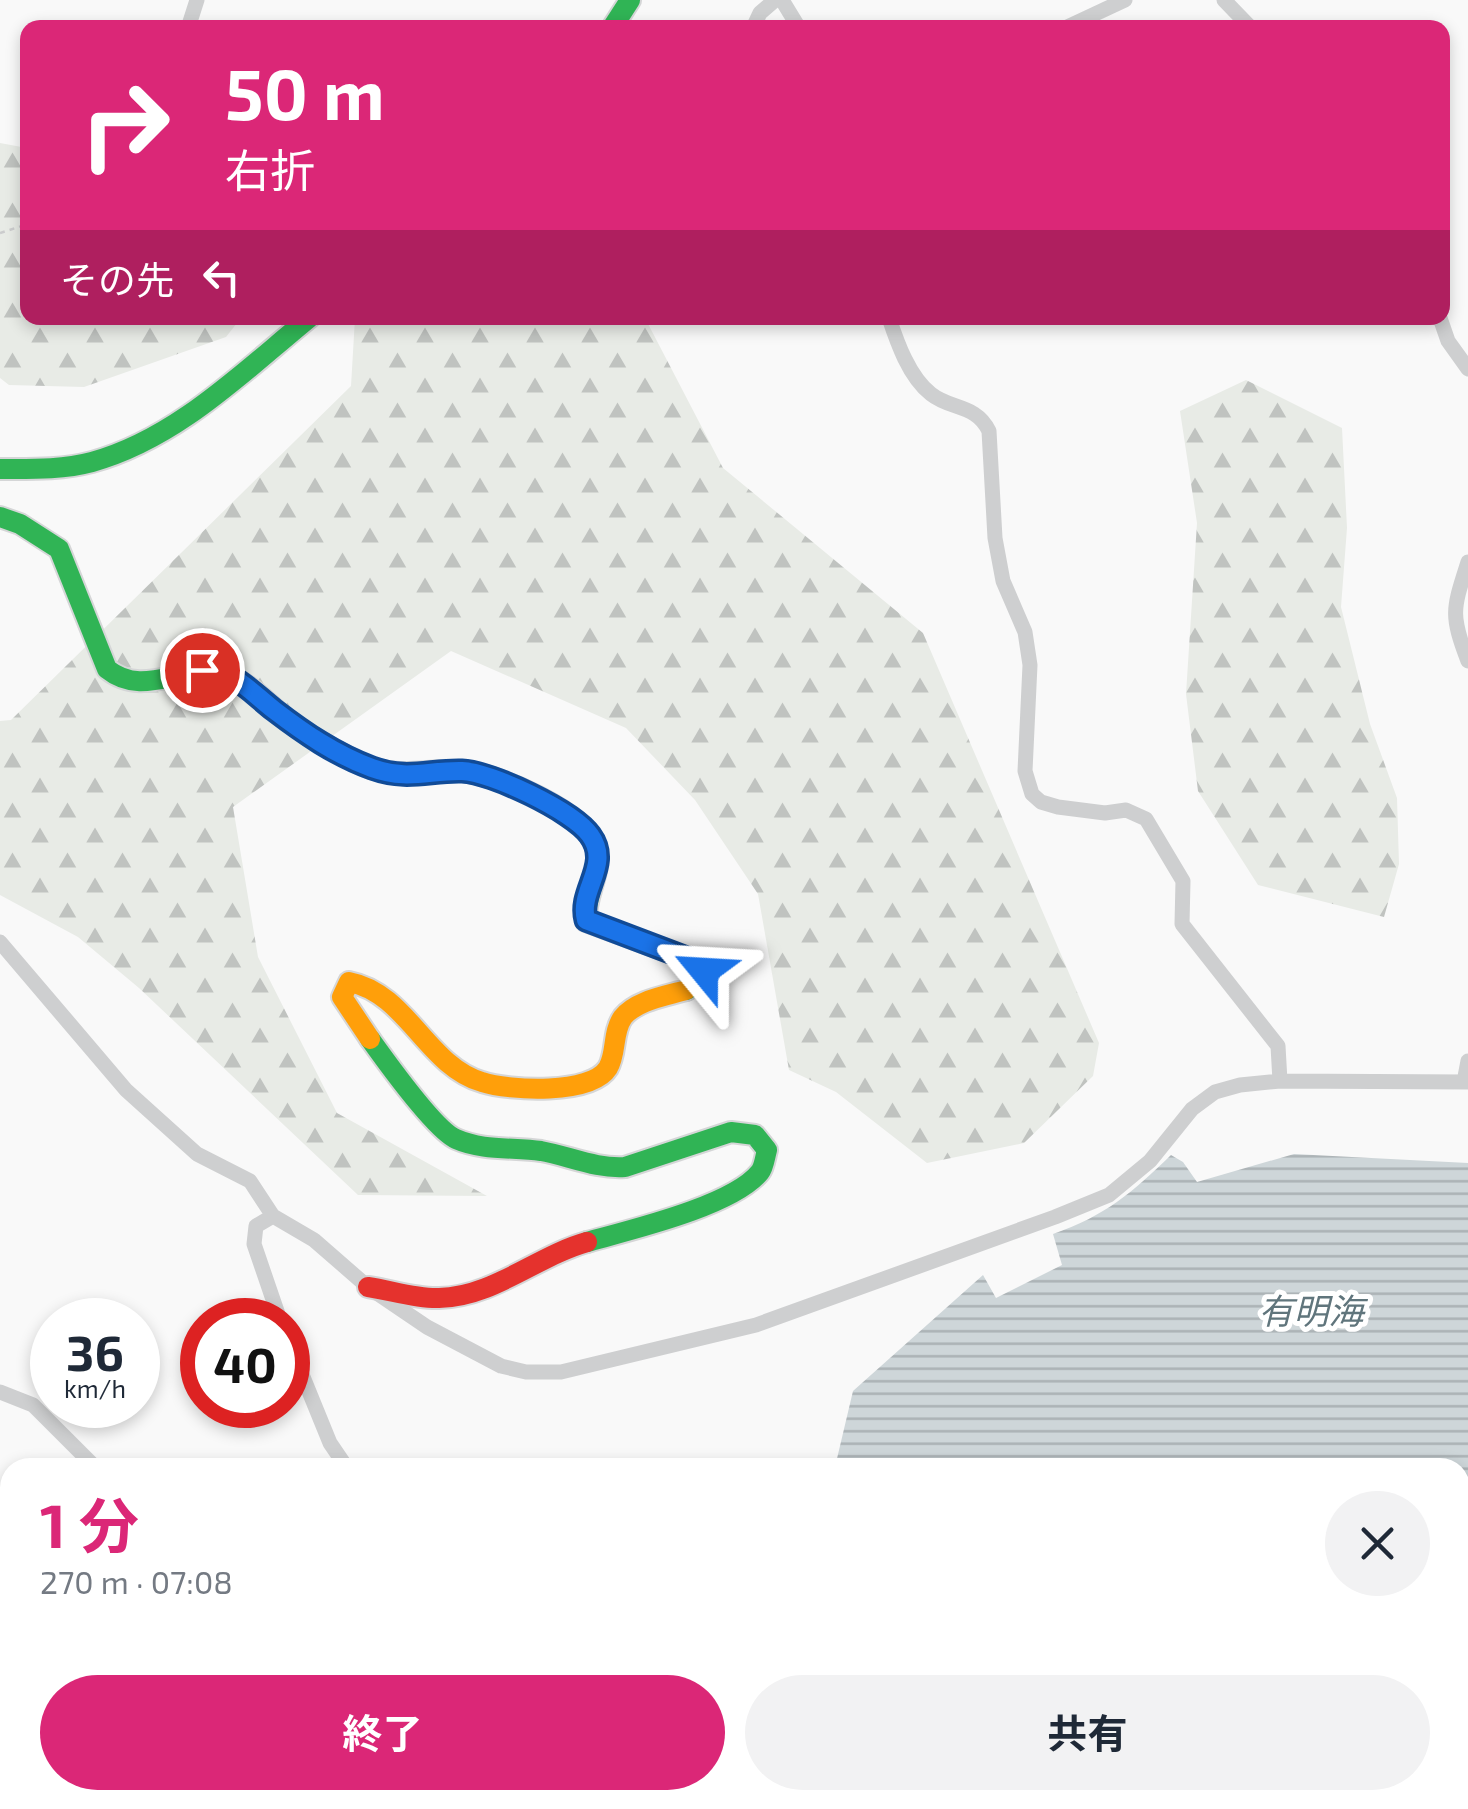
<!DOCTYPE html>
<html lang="ja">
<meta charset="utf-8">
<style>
body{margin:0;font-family:"Exo 2","Noto Sans JP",sans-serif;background:#f2f2f3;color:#1f2937;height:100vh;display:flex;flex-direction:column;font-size:38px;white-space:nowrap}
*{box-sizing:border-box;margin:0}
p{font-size:32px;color:#747a83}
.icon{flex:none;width:55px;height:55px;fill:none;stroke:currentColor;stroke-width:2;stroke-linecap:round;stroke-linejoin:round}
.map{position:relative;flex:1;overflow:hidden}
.side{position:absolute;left:0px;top:1458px;width:1470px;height:352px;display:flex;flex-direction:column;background:#fff;border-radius:30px 30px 0 0;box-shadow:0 5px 15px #0003}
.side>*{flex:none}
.guide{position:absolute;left:20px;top:20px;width:1430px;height:305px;border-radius:20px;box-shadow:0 5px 15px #0003;background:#db2777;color:#fff;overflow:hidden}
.speed{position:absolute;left:30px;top:1298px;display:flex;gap:20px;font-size:50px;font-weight:700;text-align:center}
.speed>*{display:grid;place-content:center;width:130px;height:130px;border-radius:50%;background:#fff;box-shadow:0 5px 15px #0003;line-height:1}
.speed small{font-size:25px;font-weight:400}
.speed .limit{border:15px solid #d22;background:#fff;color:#111}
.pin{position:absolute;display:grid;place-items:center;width:85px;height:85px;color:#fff;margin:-42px;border:5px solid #fff;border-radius:50%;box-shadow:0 2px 10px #0007}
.me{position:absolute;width:110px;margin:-55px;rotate:297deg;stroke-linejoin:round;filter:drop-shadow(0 0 8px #0008)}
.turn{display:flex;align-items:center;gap:35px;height:210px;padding:0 40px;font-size:45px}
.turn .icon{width:130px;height:130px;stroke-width:2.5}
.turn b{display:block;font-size:70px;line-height:85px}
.then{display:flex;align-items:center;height:95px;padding:0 40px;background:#0003;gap:20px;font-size:38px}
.round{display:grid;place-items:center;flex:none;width:105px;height:105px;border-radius:52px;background:#f2f2f3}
.overview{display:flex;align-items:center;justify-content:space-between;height:170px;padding:0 40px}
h1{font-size:60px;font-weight:700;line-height:75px;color:#db2777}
.primary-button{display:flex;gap:20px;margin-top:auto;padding:20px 40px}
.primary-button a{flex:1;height:115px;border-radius:60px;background:#db2777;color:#fff;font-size:40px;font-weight:700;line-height:115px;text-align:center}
.primary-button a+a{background:#f2f2f3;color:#1f2937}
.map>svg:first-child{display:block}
.forest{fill:url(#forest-firs)}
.water{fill:url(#water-rules)}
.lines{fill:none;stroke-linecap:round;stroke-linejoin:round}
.fast-casing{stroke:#d5d6d7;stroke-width:24}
.slow-casing{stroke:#d5d6d7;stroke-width:24}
.jam-casing{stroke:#d5d6d7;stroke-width:24}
.path{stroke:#cbcccd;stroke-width:2.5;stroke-dasharray:5 5;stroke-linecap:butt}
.street{stroke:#cecfd0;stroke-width:15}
.fast{stroke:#30b455;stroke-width:20}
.slow{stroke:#ff9f0a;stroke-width:20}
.jam{stroke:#e5322d;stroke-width:20}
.route-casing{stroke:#114b97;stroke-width:25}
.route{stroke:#1a73e8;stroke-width:18}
.labels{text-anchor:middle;stroke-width:10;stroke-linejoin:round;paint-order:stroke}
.water-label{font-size:35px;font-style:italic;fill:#60757c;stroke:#fff}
</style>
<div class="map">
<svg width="1468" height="1809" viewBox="0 0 1468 1809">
<defs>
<pattern id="forest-firs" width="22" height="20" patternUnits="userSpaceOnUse" patternTransform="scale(2.5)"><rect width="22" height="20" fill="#e8ebe6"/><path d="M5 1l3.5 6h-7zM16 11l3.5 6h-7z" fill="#c0c3c0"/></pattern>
<pattern id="water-rules" width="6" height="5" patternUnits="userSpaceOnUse" patternTransform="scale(2.5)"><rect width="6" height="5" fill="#ced6d9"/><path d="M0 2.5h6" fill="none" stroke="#abb2b5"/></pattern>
</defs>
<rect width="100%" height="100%" fill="#f9f9f9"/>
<!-- forest -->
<path class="forest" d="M0,143l27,5 1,170h213l-15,19 -142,50 -75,-2 -9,-7z
M355,318h290l78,150 200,165 176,410 -6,33 -69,67 -97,20 -91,-71 -47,-22 -31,-176 -63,-94 -69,-72 -175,-77 -218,156 25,150 79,156 150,83 -129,-1 -219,-207 -61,-51 -78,-42v-174l11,-1 340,-334z
M1246,380l96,48 5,100 -6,79 29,117 27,74 2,66 -15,53 -126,-32 -60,-94 -12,-97 11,-171 -17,-112z
M0,1502l10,41v257h11v9h-21z"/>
<!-- water -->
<path class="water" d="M1294,1154l174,9v646h-585v-9h577v-332l-625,-1 18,-76 130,-116 13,23 66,-33 -9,-31c52,-18 79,-41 118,-79l12,7 14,20z"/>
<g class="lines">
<defs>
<path id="fast" d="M612,28l18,-28
M0,469c31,0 62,1 92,-7 84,-23 151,-90 217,-144
M0,517l20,7 39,25 48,120c37,30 75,-6 116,5 25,7 43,29 62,44 24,19 51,34 78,47 34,15 63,4 98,6 34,2 125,41 135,76 7,24 -12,49 -10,74l103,38 15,12 -4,11 -14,8
M370,1039c15,21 65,91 86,100 27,12 57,8 85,12 28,5 55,18 84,16l106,-35 24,3 12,15c-2,7 -3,17 -7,22 -27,34 -130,58 -173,70"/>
<path id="slow" d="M370,1039l-28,-42 7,-15c58,11 78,84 133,100 28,9 109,13 126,-14 9,-15 4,-36 15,-51 14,-17 43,-21 63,-27"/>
<path id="jam" d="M368,1287c22,3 48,12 71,11 54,-1 98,-42 148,-56"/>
</defs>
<!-- fast casing -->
<use href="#fast" class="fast-casing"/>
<!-- slow casing -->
<use href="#slow" class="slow-casing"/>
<!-- jam casing -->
<use href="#jam" class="jam-casing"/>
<!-- path -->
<path class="path" d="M0,233l28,-9"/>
<!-- street -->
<path class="street" d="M782,0l17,28
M1224,0l27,28
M188,28l9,-28
M753,28l7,-15 15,-13
M1065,28l60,-28
M889,318c8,24 20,59 42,76 20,16 45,10 58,37l6,107 8,43 22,51 5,33 -5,106 7,23 9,8 17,5 47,6 21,-3 20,9 37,62 -1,43 96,122 2,35
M1440,318l8,23 20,28
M1468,562c-15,47 -18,52 0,99
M0,942l126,148 71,64 53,27 23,35 41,24 54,47 59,40 74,39 25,6h35l195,-47 299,-108 54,-22 41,-34 42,-52 23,-17 25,-7 40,-4 188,1
M1464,1082l4,-21
M273,1216l-17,10 -2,18 26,76
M288,1340l42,103 17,25
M0,1392l33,13 63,63
M589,1800l9,9"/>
<!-- fast -->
<use href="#fast" class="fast"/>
<!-- slow -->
<use href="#slow" class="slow"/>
<!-- jam -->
<use href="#jam" class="jam"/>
</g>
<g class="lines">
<defs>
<path id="route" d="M202,670c9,2 21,3 30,7 14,8 28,22 42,33 30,23 62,45 98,58 36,13 57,2 90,3 29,1 111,40 128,64 22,30 -12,55 -4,85l103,39 15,12"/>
</defs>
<!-- route casing -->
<use href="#route" class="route-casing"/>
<!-- route -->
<use href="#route" class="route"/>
</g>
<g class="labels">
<!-- water labels -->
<g class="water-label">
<text x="1311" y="1324">有明海</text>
</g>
</g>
</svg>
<div class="speed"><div>36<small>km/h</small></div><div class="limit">40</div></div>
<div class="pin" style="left:202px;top:670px;background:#d93025"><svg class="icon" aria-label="arrive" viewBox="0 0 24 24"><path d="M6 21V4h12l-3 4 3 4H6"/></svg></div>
<svg class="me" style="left:704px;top:971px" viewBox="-20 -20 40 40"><path d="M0-17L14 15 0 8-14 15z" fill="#1a73e8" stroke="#fff" stroke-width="4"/></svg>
<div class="guide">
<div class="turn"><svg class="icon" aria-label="right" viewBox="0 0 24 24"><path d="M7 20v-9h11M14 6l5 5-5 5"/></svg><div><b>50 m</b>右折</div></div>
<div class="then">その先<svg class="icon" aria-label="left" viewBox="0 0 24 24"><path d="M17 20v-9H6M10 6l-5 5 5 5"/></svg></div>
</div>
<section class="side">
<div class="overview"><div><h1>1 分</h1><p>270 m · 07:08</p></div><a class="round"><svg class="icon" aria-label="close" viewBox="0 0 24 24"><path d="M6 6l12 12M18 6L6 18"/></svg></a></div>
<div class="primary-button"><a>終了</a><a>共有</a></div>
</section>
</div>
